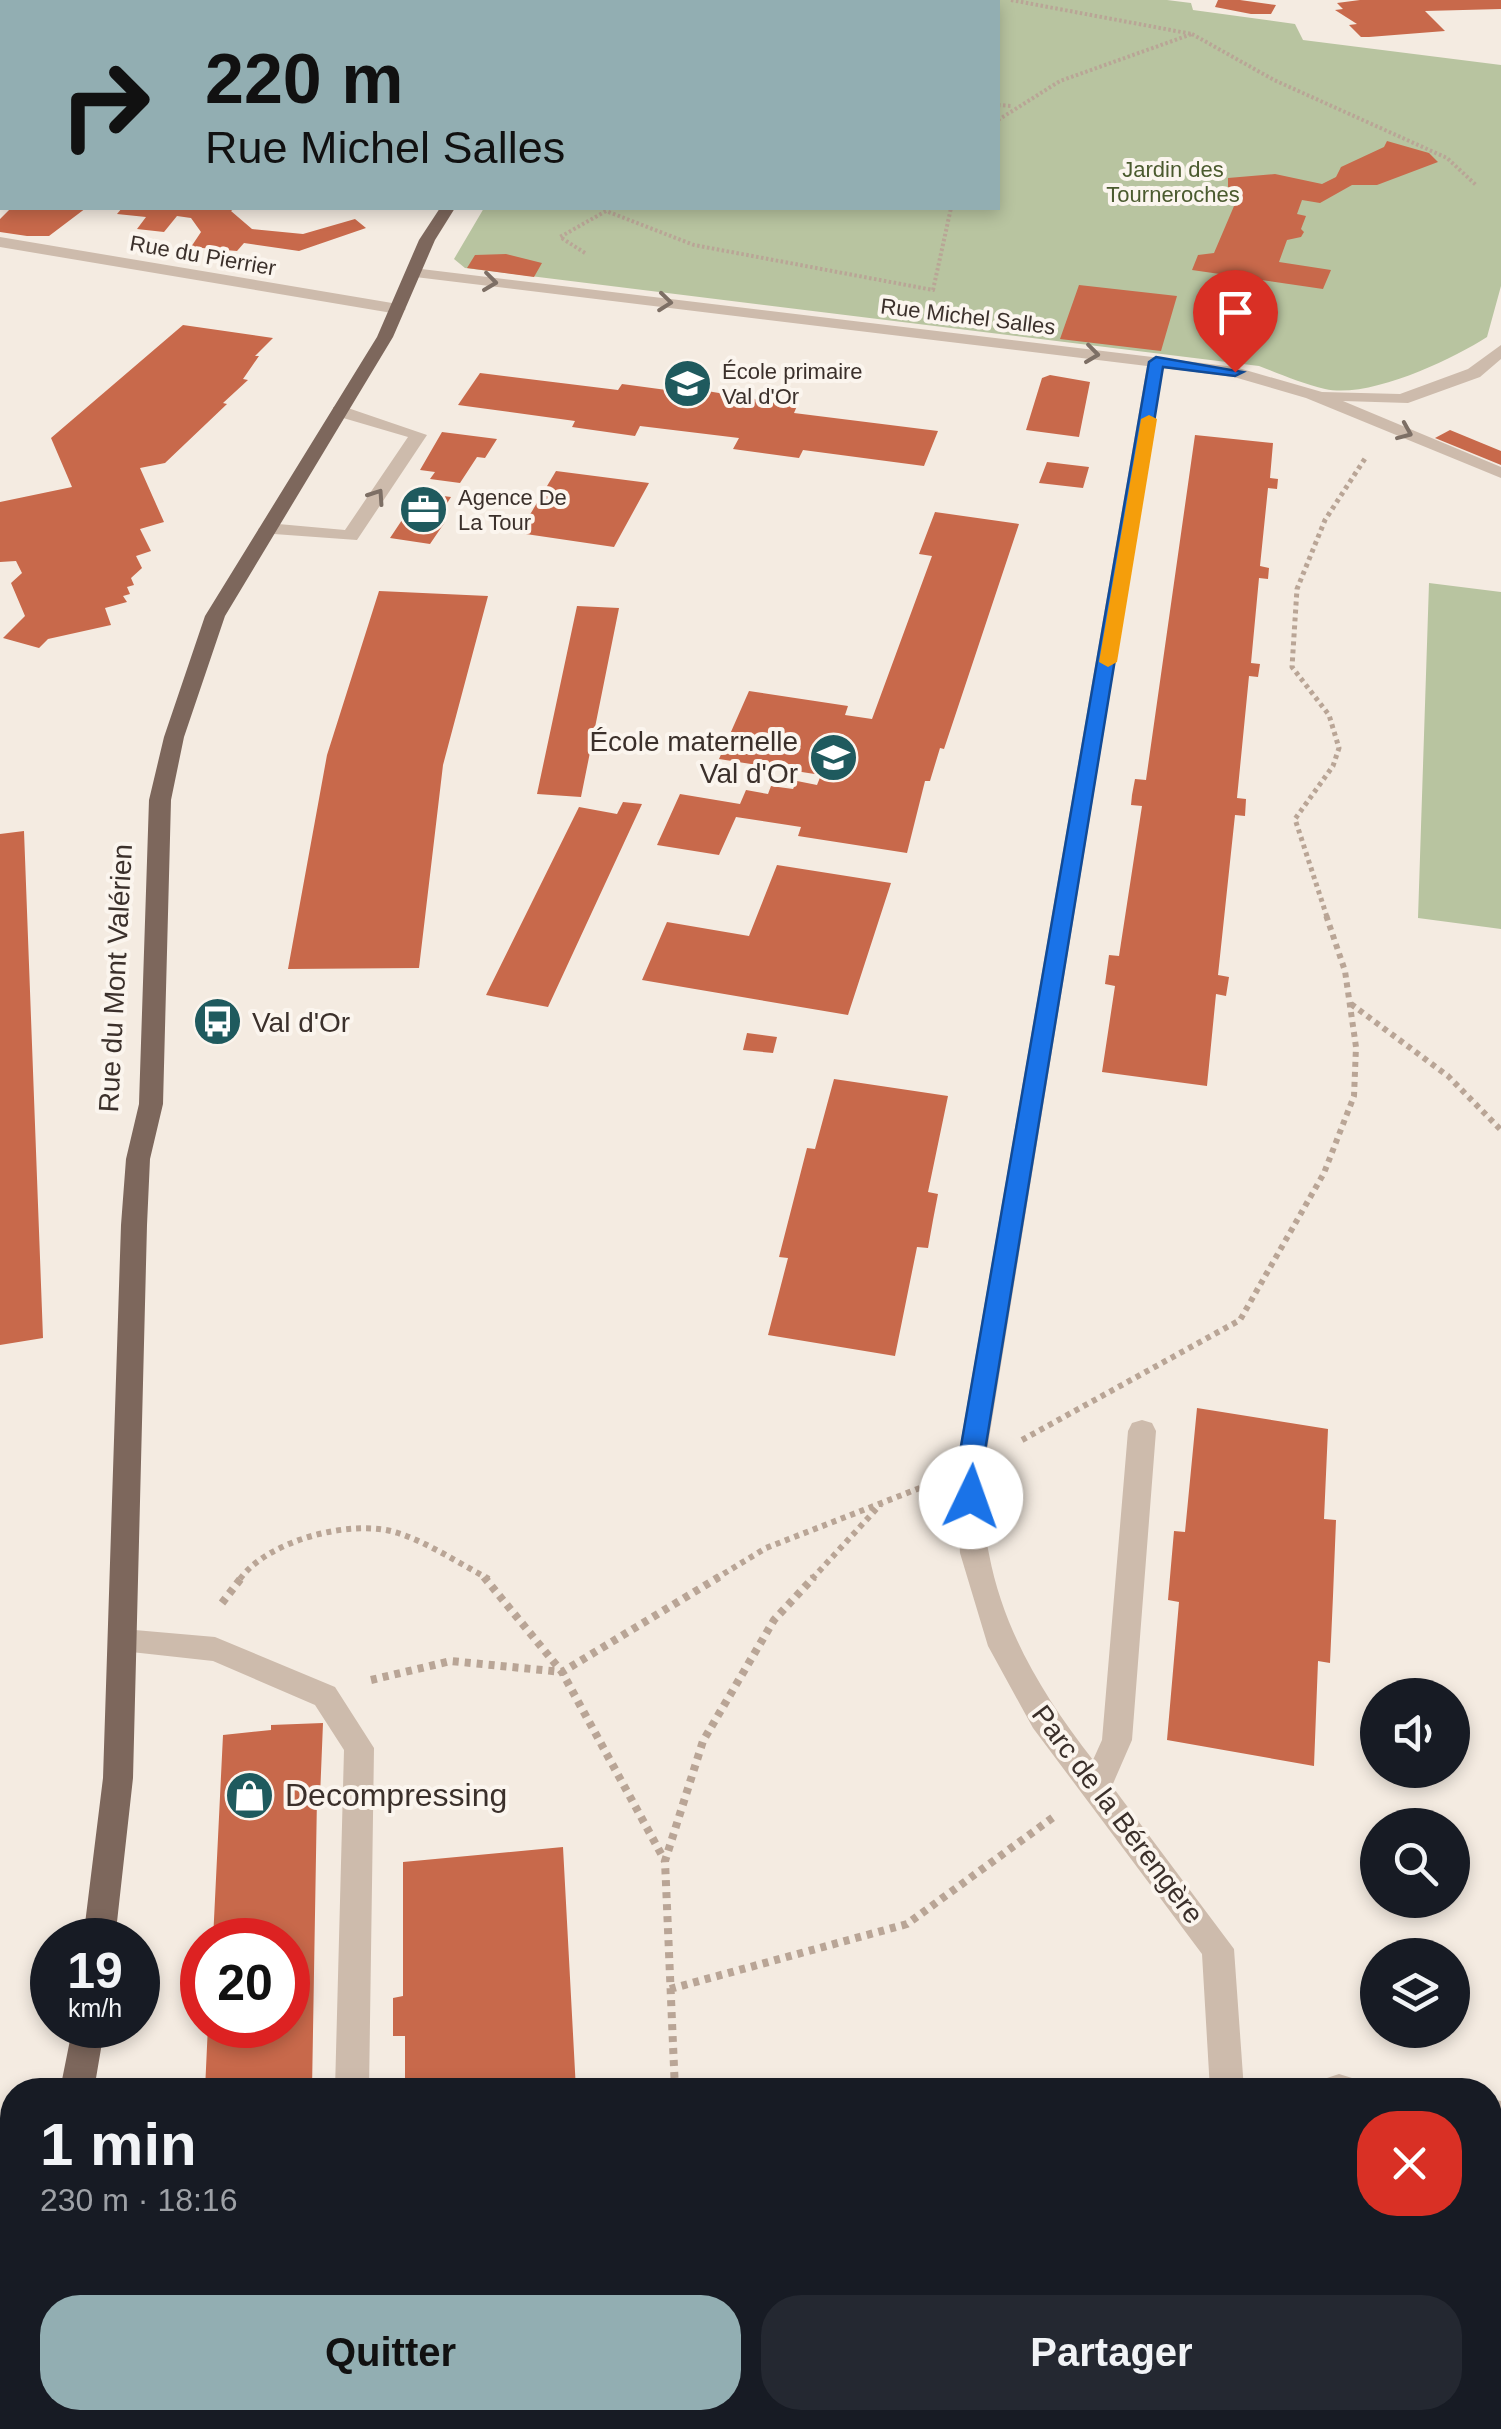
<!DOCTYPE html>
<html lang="fr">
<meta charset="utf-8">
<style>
body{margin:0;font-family:Helvetica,sans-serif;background:#242831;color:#f1f3f6;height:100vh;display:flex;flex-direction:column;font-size:38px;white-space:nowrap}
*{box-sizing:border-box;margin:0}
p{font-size:32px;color:#9ea1a6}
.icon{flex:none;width:55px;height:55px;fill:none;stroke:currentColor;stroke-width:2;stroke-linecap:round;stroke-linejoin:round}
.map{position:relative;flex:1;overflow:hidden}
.sheet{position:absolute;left:0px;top:2078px;width:1502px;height:352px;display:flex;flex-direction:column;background:#171b24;border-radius:40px 40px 0 0;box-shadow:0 5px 15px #0003}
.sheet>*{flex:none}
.guide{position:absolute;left:0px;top:0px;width:1000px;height:210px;box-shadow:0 5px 15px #0003;background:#92aeb2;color:#111;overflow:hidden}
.controls{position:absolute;left:1360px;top:1678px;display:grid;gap:20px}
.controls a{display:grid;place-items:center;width:110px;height:110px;border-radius:50%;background:#171b24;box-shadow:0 5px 15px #0003;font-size:50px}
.speed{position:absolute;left:30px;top:1918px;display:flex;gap:20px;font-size:50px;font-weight:700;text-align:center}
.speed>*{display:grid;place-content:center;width:130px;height:130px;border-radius:50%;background:#171b24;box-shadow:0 5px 15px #0003;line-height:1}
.speed small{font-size:25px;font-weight:400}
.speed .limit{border:15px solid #d22;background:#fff;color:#111}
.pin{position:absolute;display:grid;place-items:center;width:85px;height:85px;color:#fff;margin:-102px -42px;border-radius:50% 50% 50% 0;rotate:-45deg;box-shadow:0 0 10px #0007}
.pin .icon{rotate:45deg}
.me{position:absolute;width:110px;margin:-55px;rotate:3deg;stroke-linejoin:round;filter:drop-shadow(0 0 8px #0008)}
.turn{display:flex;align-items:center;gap:35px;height:210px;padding:0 40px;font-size:45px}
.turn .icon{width:130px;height:130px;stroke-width:2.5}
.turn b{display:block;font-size:70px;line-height:85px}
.round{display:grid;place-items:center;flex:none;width:105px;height:105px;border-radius:40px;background:#242831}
.head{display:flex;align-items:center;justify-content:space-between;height:170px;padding:0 40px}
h1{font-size:60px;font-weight:700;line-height:75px}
.cta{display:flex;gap:20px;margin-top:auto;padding:20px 40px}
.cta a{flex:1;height:115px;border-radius:40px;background:#92aeb2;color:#111;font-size:40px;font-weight:700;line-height:115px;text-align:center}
.cta a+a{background:#242831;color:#f1f3f6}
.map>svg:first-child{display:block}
.green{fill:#b8c4a0}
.building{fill:#c8694b}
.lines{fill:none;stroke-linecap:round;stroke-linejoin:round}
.path-far3{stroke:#b9a596;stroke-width:4;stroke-dasharray:2.5 2.5;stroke-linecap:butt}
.path-far2{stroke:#b9a596;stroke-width:5;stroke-dasharray:4 4;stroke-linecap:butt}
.path-far1{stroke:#b9a596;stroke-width:6;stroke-dasharray:5 5;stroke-linecap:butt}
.path{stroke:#b9a596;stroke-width:8;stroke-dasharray:6 6;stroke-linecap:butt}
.minor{fill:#cdbbac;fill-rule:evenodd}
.major{fill:#7d675c;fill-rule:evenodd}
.oneway{stroke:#7d6f65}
.route{fill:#1a73e8;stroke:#114b97;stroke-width:2.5}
.slow{fill:#f59e0b}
.labels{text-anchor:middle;stroke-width:8;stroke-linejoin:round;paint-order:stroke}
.far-park-label{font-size:22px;fill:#4a5a2e;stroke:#fbf5ee}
.far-street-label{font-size:22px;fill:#3b302b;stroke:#fbf5ee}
.far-poi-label{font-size:22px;fill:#3b302b;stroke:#fbf5ee;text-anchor:start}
.poi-label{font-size:28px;fill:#3b302b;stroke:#fbf5ee;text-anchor:end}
.street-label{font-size:28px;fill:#3b302b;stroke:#fbf5ee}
.near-poi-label{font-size:32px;fill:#3b302b;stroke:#fbf5ee;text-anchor:start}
</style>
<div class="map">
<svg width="1501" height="2429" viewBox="0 0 1501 2429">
<rect width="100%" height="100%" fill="#f4ebe1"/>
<!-- green -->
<path class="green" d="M612,0h555l24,3 2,7 102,14 8,16 198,25v221l-14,51c-36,23 -118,62 -162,52 -22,-5 -45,-15 -66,-23l-794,-98 -11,-9 30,-51h514v-206z
M1429,583l72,9v337l-83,-11z"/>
<!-- building -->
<path class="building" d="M1218,0h22l36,5 -5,9h-20l-36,-7z
M1360,0h141v9l-76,2 20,20 -76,6h-8l-12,-12 8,-1 -22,-14 8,-1 -6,-6z
M1387,141l42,12 9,9 -61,23h-25l-32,18 -18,-3 -5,14 9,2 -5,13 3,3 -3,5 -14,3 -8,22 52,8 -8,19 -131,-19 6,-15 16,-2 26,-61 -12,-5v-9l47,-4 47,10 14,-7 5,-10 43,-20z
M11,208h75l-37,28h-22l-27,-4v-13z
M122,208h113l-4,3 21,18 51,5 52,-15 11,9 -67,23 -55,-8 -7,8 -46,-4 10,-15 -10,-14 -14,-2 -13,16 -27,-3 9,-12 -29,-3z
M506,254l36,9 -8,14 -67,-9 8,-13z
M1079,285l98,11 -16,55 -101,-12z
M183,325l90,13 -18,18h4l-16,23 5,1 -25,23 4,1 -62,59 -25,5 24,54 -24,7 11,22 -15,5 6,12 -11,10 3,7 -7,2 3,7 -7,2 4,6 -22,6 6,17 -63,14 -9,9 -36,-10 22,-22 -14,-33 11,-10 -6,-12 -16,1v-60l72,-15 -21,-49z
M480,373l138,17 4,-6 52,7 3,-5 120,20 -3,7 144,18 -14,35 -121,-16 -4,8 -66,-9 6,-11 -99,-12 -5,10 -63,-9 3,-6 -117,-16z
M1050,375l40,7 -11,55 -53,-7 16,-52z
M1450,430l51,21v14l-66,-27z
M442,432l55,7 -12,19 -8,-1 -17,26 -30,-4 5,-7 -15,-2z
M1195,435l78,8 -3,35 8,1 -1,10 -9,-1 -8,78 9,2 -1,11 -9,-1 -8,85 9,1 -2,13 -9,-1 -12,122 9,1 -1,17 -10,-1 -17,160 11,2 -3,19 -10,-2 -9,92 -105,-14 13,-86 -10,-2 4,-29 10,1 23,-150 -11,-1 1,-10 3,-16 11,1z
M1047,462l42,5 -6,21 -44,-5z
M556,471l93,12 -35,64 -95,-14z
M420,493l31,4 -15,24 9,1 -15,22 -40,-6z
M935,512l84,12 -75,225 -4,-1 -10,33h-5l-18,72 -109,-17 3,-9 -65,-10 -17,38 -62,-10 23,-51 60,10 6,-14 22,4 3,-8 22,3 4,-8 20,4 4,-10 -102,-16 30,-68 99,15 -3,9 27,4 60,-163 -13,-2z
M379,591l109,5 -45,169 -24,203 -131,1 39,-214z
M577,606l42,2 -38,189 -44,-3z
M623,802l19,2 -94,203 -62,-12 93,-188 38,7z
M24,831l19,507 -43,7v-511z
M777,865l114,18 -43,132 -206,-35 25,-58 82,14z
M747,1033l30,4 -4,16 -30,-3z
M834,1079l114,17 -20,96 10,2 -5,26 -5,28 -11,-1 -22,109 -127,-21 20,-77 -9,-1 28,-109 8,1z
M1197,1408l131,21 -4,90 12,1 -3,76 -3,67 -12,-2 -4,105 -147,-26 12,-138 -11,-2 6,-69 11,1z
M323,1723l-3,74h-3l-5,293h-107l3,-65h80v-85h-75l10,-205 48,-5v-5z
M563,1847l13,243h-171v-54h-12v-38l10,-2v-134z
M188,2418h120l-1,11h-120z
M408,2418h185v11h-185z"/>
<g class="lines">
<!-- path-far3 -->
<path class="path-far3" d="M730,0h35
M1192,34l82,46 173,78 29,27
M998,105l14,1
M998,120l62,-39 132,-47 -181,-34
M513,208h23
M585,253l-25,-16 46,-26 88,34 239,45 18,-82"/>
<!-- path-far2 -->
<path class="path-far2" d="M1327,917l-32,-98 38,-53 6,-18 -10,-33 -37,-48 5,-78 28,-69 41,-63"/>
<!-- path-far1 -->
<path class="path-far1" d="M1351,1004l97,72 53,54
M1022,1440l218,-120 84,-147 30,-77 2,-49 -11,-76 -19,-56
M240,1579c28,-39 113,-61 158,-46 31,10 62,31 91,46
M715,1579l51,-31 159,-62
M812,1579l69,-75"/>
<!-- path -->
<path class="path" d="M484,1577l78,95 103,189
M222,1603l20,-26
M371,1680l80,-19 111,11 157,-95
M670,1989l237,-65 148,-108
M675,2090l-10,-229 38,-120 71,-121 40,-43
M793,2418l13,11"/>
<!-- minor -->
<path class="minor" d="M0,237l398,67 8,5 -8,5 -398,-67z
M413,268l822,99 87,25 78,2 68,-25 33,-24v14l-21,18 -72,26 -65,-2 158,66v11l-195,-80 -72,-21 -71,-9 -179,1101c1,28 -1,58 5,85 15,79 56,144 104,206l9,-20 26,-309 4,-8 10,-3 10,3 4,8 -24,309 -20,46 122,163 10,141h-34l-8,-136 -169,-226 -45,-82 -28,-93 -4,-84 191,-1103 -740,-90v-6z
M333,407h12l82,28 -70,105 -97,-7 -2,-4 9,-6 78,7 63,-93 -75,-22z
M123,1629l92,8 120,50 39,61 -5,342h-34l9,-340 -29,-45 -102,-44 -100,-11 -5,-9 5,-9z
M1339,2074l13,4 5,12h-35l5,-12z
M1490,2098l11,3v34l-11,-3z
M1076,2418h38l-4,11h-38z"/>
<!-- major -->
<path class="major" d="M440,208h15l-20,32 -42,97 -168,279 -41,121 -13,63 -8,304 -13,55 -3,66 -14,553 -18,162h-32l20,-162 18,-553 5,-66 13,-55 10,-304 15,-63 41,-121 172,-279 42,-97z
M73,2025h32l-11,65h-34z
M12,2326v59l-12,5v-59z
M12,2405v13h31l-1,11h-36z"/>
</g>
<!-- one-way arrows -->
<defs><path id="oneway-chevron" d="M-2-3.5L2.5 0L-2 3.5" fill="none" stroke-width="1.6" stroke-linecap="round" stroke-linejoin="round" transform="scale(2.5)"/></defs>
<g class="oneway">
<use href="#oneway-chevron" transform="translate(490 282) rotate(7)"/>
<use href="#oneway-chevron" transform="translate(665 302) rotate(6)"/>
<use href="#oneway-chevron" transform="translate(1092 354) rotate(7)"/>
<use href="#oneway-chevron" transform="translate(1405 432) rotate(23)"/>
<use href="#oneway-chevron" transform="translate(377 496) rotate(-56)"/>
</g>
<!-- route -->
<path class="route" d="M1156,357l87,15 -8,4 -72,-9 -181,1102 2,28 -13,10 -13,-10 -1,-28 192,-1107z"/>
<!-- slow -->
<path class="slow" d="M1149,415l8,4 -40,243 -9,5 -9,-5 42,-243z"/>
<!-- icons -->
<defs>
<symbol id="school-disc" viewBox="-11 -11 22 22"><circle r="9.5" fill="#1f5a5e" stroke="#fbf5ee"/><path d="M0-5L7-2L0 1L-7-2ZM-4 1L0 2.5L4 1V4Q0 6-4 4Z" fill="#fff"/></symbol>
<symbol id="office-disc" viewBox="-11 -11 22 22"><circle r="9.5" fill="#1f5a5e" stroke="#fbf5ee"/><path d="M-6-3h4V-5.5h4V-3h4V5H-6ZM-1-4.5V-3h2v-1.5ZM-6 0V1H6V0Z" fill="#fff"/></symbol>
<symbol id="bus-disc" viewBox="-11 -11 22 22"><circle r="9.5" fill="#1f5a5e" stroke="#fbf5ee"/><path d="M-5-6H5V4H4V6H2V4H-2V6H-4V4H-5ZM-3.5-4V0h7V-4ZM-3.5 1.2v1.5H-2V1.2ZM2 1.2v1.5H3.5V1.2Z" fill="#fff"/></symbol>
<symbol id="shop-disc" viewBox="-11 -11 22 22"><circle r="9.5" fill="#1f5a5e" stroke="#fbf5ee"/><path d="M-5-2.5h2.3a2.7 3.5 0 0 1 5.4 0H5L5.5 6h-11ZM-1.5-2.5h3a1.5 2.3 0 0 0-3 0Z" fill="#fff"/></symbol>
</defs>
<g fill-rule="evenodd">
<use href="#school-disc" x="660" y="356" width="55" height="55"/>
<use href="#office-disc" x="396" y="482" width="55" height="55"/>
<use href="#school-disc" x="806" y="730" width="55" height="55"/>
<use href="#bus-disc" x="190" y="994" width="55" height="55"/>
<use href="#shop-disc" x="222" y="1768" width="55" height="55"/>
</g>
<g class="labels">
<!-- far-park labels -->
<g class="far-park-label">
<text x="1173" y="177">Jardin des<tspan x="1173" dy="25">Tourneroches</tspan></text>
</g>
<!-- far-street labels -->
<g class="far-street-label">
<text transform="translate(203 255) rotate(10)" y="8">Rue du Pierrier</text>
<text transform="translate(968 316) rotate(7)" y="8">Rue Michel Salles</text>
</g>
<!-- far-poi labels -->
<g class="far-poi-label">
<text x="722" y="379">École primaire<tspan x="722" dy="25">Val d'Or</tspan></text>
<text x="458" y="505">Agence De<tspan x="458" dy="25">La Tour</tspan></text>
</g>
<!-- poi labels -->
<g class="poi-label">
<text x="798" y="751">École maternelle<tspan x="798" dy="32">Val d'Or</tspan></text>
<text x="252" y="1032" text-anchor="start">Val d'Or</text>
</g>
<!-- street labels -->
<g class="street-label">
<text transform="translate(115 978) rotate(-87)" y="10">Rue du Mont Valérien</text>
<text transform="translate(1118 1814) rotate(53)" y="10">Parc de la Bérengère</text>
</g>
<!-- near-poi labels -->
<g class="near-poi-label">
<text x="285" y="1806">Decompressing</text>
</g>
</g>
</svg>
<div class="controls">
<a><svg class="icon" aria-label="sound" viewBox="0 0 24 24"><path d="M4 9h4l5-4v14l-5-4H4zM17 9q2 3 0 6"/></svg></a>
<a><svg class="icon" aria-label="search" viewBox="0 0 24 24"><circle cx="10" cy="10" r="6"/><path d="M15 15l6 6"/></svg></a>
<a><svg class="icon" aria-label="layers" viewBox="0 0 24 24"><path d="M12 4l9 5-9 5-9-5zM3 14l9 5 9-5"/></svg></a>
</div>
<div class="speed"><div>19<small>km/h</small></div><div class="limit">20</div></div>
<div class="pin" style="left:1235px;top:372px;background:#d93025"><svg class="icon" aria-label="arrive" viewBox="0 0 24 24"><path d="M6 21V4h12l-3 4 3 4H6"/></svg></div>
<svg class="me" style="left:971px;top:1497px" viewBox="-20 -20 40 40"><circle r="19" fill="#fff"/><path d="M0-13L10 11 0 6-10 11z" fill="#1a73e8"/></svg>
<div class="guide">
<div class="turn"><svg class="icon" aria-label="right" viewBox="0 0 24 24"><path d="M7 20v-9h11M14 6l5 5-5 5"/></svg><div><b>220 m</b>Rue Michel Salles</div></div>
</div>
<section class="sheet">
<div class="head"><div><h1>1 min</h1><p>230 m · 18:16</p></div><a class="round" style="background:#d93025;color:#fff"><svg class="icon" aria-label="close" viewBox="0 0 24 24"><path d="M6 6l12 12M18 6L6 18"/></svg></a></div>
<div class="cta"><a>Quitter</a><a>Partager</a></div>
</section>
</div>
